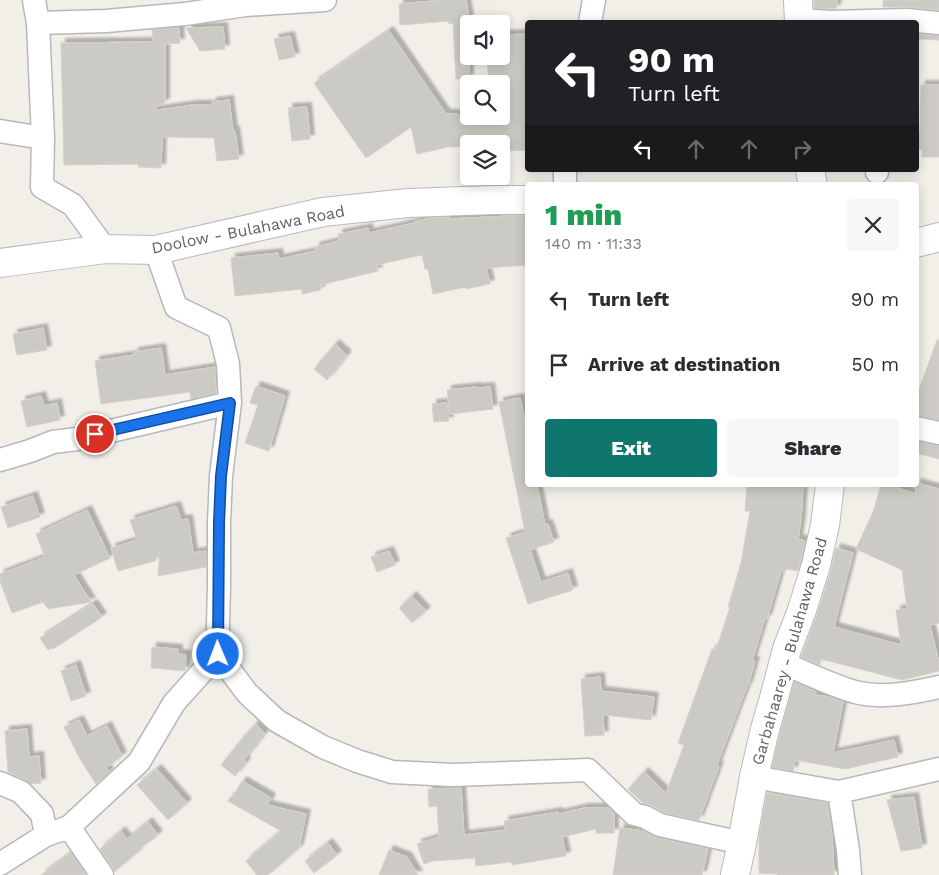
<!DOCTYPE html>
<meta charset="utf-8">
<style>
body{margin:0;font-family:"Work Sans",sans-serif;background:#f7f7f7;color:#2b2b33;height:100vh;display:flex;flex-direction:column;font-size:19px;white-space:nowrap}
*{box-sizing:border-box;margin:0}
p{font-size:16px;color:#7c7c81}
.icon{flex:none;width:28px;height:28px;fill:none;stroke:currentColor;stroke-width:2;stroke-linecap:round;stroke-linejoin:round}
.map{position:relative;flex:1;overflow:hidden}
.panel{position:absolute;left:525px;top:182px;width:394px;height:305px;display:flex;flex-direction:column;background:#fff;border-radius:5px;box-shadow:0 2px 12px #0003}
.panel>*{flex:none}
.hud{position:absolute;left:525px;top:20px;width:394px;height:152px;border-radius:5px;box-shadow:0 2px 12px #0003;background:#202124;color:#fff;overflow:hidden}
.fabs{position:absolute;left:460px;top:15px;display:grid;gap:10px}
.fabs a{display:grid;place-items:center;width:50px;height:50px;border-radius:5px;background:#fff;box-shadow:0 2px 12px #0003;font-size:25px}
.pin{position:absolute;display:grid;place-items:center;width:42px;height:42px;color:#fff;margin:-21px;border:2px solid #fff;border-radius:50%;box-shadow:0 1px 5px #0007}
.me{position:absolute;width:55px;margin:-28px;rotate:359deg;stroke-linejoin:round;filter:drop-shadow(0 0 4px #0008)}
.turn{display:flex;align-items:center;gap:18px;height:105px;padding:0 20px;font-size:22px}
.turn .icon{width:65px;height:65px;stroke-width:2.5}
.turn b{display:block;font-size:35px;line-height:42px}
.lanes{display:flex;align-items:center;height:48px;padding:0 20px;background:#0003;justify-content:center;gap:25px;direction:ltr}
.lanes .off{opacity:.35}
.round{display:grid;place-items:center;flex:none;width:52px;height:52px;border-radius:5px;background:#f7f7f7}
.summary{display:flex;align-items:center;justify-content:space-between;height:85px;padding:0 20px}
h1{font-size:30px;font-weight:800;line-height:38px;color:#1e9e55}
.cta{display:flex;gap:10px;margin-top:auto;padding:10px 20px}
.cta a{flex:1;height:58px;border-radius:5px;background:#0f766e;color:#fff;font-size:20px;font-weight:800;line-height:58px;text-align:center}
.cta a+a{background:#f7f7f7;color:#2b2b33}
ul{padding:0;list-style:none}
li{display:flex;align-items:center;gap:15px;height:65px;padding:0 20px}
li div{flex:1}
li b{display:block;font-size:19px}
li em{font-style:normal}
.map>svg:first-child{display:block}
.building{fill:#cccac5;stroke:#d6d1c6;filter:url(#shadow)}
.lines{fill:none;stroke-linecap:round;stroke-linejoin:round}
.street-casing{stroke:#b5b8bc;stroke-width:25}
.secondary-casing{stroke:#b6babf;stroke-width:30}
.street{stroke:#fff;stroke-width:22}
.secondary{stroke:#fff;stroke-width:28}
.route-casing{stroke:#114b97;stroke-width:12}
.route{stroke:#1a73e8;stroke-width:9}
.labels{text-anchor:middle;stroke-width:4;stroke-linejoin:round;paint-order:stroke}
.street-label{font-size:16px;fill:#5f6368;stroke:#fff}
</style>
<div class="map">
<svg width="939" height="875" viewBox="0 0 939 875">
<defs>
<filter id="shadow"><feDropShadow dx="4.5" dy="-4.5" stdDeviation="1" flood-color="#0004"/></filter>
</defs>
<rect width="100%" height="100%" fill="#f1efe8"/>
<!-- building -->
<path class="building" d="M446,0h20l3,20v59h-13l-3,-56 -4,1v-3l-49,4 -1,-21z
M814,0h23l-1,9 -22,-1z
M883,0h56v10l-31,-3h-25z
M223,27l2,22 -25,2 -14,-23z
M179,28l1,15 -15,1v58l-14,9 42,-6h19v-3l17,-2 4,31h2l4,28 -22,2 -3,-23 -52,-1 -1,31 -23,-1v-3l-74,1 -3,-122 92,-1 -1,-12z
M389,31l57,83h12v2h43v-32h-12l-2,-28h14v-21l27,-1v116l-24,1 -1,-10 -30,2v1h-4v2l-21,1 -31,7 -6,-27 -45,31 -52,-75z
M916,34l23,2v4l-23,-1z
M290,36l5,21 -16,3 -5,-21z
M921,85h18v72h-17v-7l-6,-1v-17h4z
M307,107l3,32 -18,2 -4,-33z
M509,216h19v49l-42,3 4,16 -24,5v-2l-33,7 -5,-25h-3l-3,-14 -46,10 2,6 -58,14 1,5 -19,4v-5l-67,7 -4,-38 47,-5 1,6 37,-8 -1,-4 24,-6 -1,-7 30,-6 1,5 45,-10v-1l16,-4 19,-1v2z
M43,328l4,22 -30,5 -4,-21z
M937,340h2v80l-23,-5v-17z
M335,344l12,11 -20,25 -13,-11z
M161,348l4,27 50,-8 1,26 -25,6 -1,-7 -89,12 -6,-43 39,-6v-3z
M256,386l29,10 -16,55 -24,-8 13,-38 -8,-2z
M477,387v1l13,-1 3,22 -43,5 -3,-24z
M41,396l3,10 13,-3 3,17 -33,7 -6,-26z
M520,398l8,38v49h9l8,40 3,-1 6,18 -24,8 11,32 27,-9 5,17 -45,14 -22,-66 19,-6 -26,-130z
M447,403l2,18 -15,1 -2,-18z
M916,441l23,5v13l-23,-6z
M916,483l23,6v134l-9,2 9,38v8l-37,9 -81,-21 -1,6 -19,-8 16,-42 14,-45 5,-22 17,5 -19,74 67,18 -5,-35 11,-1 -5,-39 -46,-21 17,-37 8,-27h7l28,9z
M747,485l56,1 -2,34 -3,19 7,2 -7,30 -12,-2 -1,3 -4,-1 -14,48 -2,-1 -13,43h3l-7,25h-1l-30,79 2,1 -20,54 -34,-7 -14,-8 -8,-2 -15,-14 16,-17 22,21 18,-48 -6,-2 34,-94 4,1 14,-43h-2l13,-44 9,-52h-5z
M33,496l7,21 -32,11 -7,-21z
M176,506l5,14 7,-1 5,34 13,-2v16l-48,9 2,-26 -5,11 -37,10 -7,-23 26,-8 -7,-20z
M87,510l23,48 -36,17 17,27 -43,7 -5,-7 -31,11 -12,-32v-7l45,-17 -9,-23z
M389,551l6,14 -18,7 -6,-15z
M412,596l14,15 -14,12 -13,-15z
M93,604l9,13 -49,32 -1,-1 -4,2 -8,-12z
M152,647l26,2v5l8,1 -1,16 -34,-3z
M76,665l10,31 -15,5 -10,-30z
M600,677l1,14 53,6 -3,23 -48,-5 1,20 -19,1 -4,-57z
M794,682l22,10 -1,3 15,2 13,5 -10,51 61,-13 4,17 -53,12 -50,-9 -2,11 -21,-4 8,-34z
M79,720l8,16 20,-10 15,30 -16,12 3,4 -13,12 -16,-25 -16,-32z
M255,724l10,9 -21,27 2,2 -11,14 -14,-11 24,-30h1z
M27,729l2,28 10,-1 2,27 -10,1 -5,-4 -18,-8 -3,-41z
M157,769l30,34 -19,17 -31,-35z
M242,781l29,17 -4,7 39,9 -7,34 -31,27h-11l-11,-14 35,-30 -53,-30 2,-4h3z
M461,788l3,47 42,-5 -2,-9 54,-9v2l26,-6h25l5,5v20h-18v-4l-34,8 4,19 -54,9 -1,-3 -35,4 -1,-8 -42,3 -9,3 -7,-20 22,-7 -2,-31 -8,1 -1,-18z
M767,793l60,10 5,32 2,40h-57v-1l-18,-1v-37z
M914,797l8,51 -21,3 -14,-51z
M148,822l10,13 -21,16 1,1 -24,20 -1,-4 -13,-19 21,-18 6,8z
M620,828l24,3 13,7 51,11 -6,26h-89z
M328,843l9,12 -23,18 -9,-12z
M389,850l18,7 11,18h-39z
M71,853l15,22h-45z"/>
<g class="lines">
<defs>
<path id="street" d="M34,0l4,23 5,115 -1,49 31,18 32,44
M799,20l32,2 76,-2 32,3
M590,22l4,-22
M38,23l68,-2 79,-7 60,-9 80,-5
M0,131l43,7
M877,170v2
M565,185v-15
M156,250l20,57 43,21 9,36 2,39 -9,73 -2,47v63l-1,38v30l29,39 30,28 46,26 34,14 35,11 61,3 135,-5 46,44 11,3 15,8 82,18
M916,428l23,5
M0,460l30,-9 23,-9 24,-3 153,-36
M783,663c23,10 48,22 72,29 27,7 57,1 84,-5
M754,777l85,15 100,-23
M0,783l21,9 21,22 4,21
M839,792l9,58 2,25
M69,827l33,48
M0,864l46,-29 23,-8 70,-65 35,-59 44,-49"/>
<path id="secondary" d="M798,0l1,22
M810,170l3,15
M916,243l23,-6
M0,263l105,-14 51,1 167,-38 85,-9 85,-3h35
M735,875l7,-32 12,-66 11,-48 9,-31 13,-49 15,-39 14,-45 9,-40 5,-40"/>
</defs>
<!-- street casing -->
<use href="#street" class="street-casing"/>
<!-- secondary casing -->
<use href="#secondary" class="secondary-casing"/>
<!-- street -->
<use href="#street" class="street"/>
<!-- secondary -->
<use href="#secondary" class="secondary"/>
</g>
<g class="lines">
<defs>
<path id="route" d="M95,434l135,-31 -9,73 -2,47 -1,131"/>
</defs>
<!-- route casing -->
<use href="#route" class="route-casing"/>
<!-- route -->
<use href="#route" class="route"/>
</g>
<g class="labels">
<!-- street labels -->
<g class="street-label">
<text transform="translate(248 229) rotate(-11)" y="6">Doolow - Bulahawa Road</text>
<text transform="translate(789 651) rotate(-74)" y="6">Garbahaarey - Bulahawa Road</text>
</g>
</g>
</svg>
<div class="fabs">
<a><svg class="icon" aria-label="sound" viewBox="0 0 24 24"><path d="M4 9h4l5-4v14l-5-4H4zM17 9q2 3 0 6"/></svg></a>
<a><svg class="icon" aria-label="search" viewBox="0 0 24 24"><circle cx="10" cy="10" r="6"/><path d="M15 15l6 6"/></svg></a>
<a><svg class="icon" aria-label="layers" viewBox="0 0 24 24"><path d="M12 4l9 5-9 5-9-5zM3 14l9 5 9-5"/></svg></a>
</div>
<div class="pin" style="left:95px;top:434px;background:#d93025"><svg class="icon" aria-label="arrive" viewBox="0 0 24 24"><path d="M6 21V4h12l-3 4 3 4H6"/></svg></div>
<svg class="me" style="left:218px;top:654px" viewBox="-20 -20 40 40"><circle r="17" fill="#1a73e8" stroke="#fff" stroke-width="3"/><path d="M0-11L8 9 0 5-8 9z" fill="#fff"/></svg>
<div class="hud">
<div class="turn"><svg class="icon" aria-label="left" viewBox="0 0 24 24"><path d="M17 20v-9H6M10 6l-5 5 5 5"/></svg><div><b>90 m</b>Turn left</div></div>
<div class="lanes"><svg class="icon" aria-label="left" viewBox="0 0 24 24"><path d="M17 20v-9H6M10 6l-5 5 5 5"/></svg><svg class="icon off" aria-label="ahead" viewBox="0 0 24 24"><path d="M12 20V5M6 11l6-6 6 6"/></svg><svg class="icon off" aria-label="ahead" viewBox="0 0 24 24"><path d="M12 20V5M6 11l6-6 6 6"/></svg><svg class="icon off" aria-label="right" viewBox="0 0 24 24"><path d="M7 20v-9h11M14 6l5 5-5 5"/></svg></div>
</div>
<section class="panel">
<div class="summary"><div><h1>1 min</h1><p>140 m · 11:33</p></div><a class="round"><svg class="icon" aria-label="close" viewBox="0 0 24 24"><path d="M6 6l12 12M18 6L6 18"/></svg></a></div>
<ul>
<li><svg class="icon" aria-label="left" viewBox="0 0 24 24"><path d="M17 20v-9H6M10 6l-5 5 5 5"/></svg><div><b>Turn left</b></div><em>90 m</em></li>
<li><svg class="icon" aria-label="arrive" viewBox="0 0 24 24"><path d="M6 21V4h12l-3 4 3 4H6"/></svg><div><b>Arrive at destination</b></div><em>50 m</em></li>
</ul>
<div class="cta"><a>Exit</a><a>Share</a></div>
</section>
</div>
